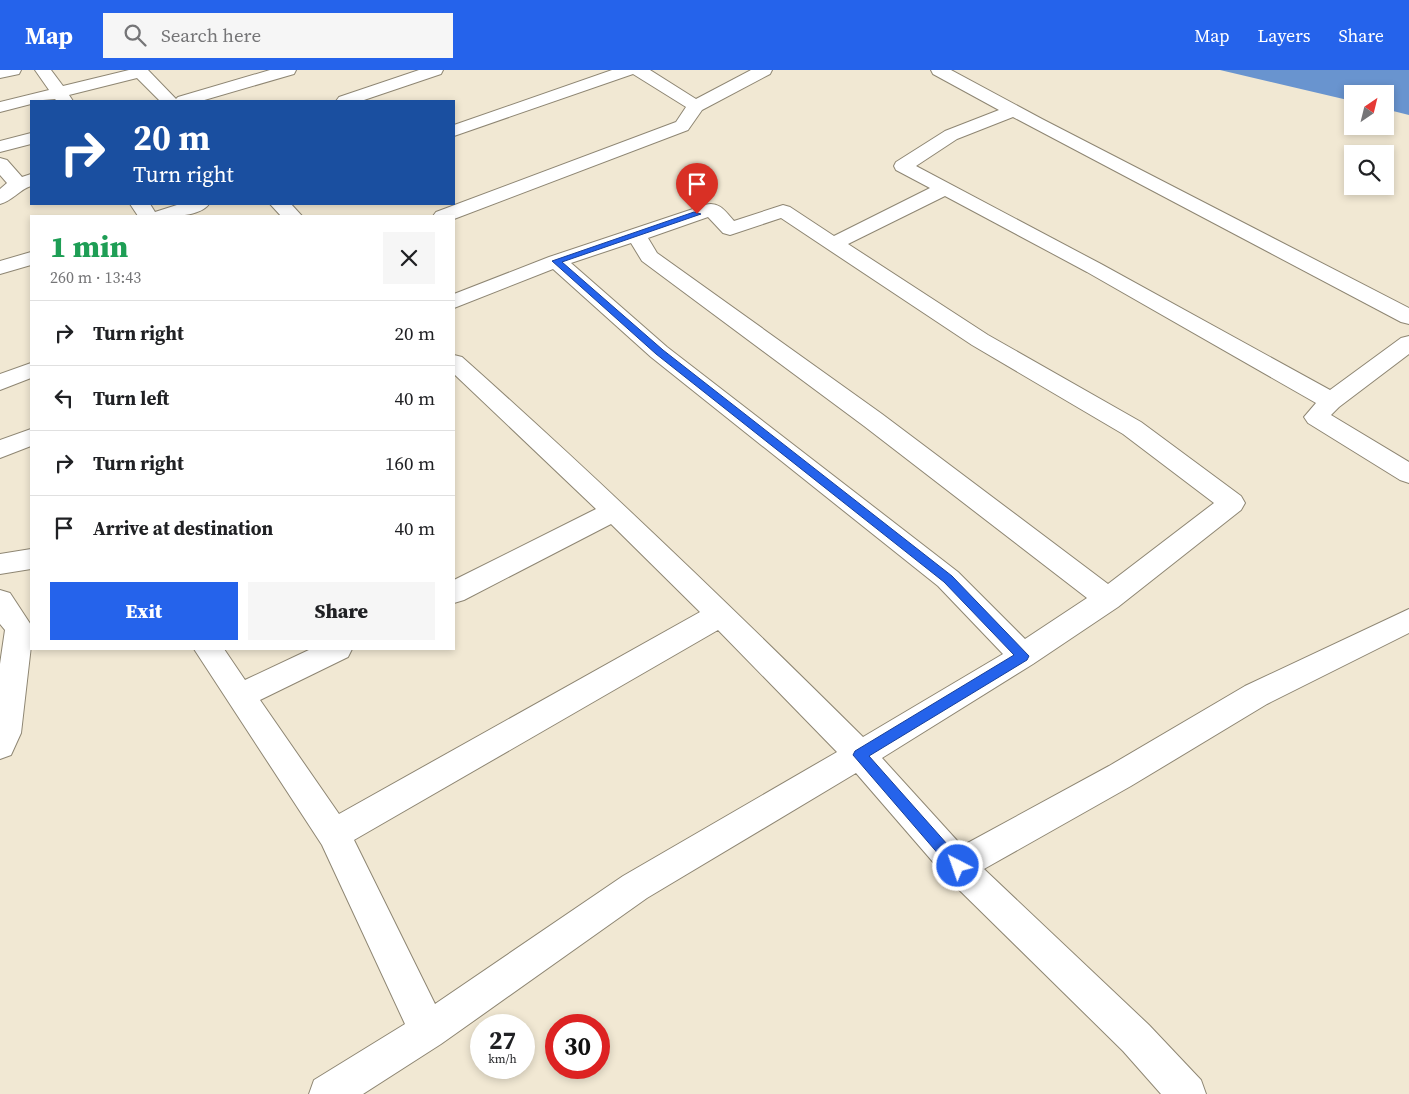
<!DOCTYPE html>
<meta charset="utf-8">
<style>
body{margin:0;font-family:"Source Serif 4",serif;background:#f6f6f6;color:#202124;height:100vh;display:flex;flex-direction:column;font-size:19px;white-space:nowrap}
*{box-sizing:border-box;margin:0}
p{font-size:16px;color:#757577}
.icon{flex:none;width:28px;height:28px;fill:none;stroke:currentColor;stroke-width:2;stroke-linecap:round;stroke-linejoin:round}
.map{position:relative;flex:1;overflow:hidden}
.drawer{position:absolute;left:30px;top:145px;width:425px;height:435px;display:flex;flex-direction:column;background:#fff;border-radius:0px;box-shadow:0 2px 8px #0003}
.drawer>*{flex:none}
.guide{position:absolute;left:30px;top:30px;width:425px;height:105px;border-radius:0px;box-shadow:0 2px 8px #0003;background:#1a4fa0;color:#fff;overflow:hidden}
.needle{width:32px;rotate:35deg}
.buttons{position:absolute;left:1344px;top:15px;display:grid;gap:10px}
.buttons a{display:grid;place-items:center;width:50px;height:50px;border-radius:0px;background:#fff;box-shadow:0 2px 8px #0003;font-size:25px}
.speed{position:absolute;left:470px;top:944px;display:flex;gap:10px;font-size:25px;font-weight:700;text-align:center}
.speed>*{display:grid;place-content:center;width:65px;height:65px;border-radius:50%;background:#fff;box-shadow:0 2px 8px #0003;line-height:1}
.speed small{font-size:12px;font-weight:400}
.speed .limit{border:8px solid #d22;background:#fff;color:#111}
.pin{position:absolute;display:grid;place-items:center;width:42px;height:42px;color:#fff;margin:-51px -21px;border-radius:50% 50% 50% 0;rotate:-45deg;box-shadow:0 0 5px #0007}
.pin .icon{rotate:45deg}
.me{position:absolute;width:55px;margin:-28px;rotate:319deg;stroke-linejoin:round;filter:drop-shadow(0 0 4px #0008)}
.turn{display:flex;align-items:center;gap:18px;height:105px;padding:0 20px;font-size:22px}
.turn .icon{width:65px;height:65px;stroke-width:2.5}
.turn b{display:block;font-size:35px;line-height:42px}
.round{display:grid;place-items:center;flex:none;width:52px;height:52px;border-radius:0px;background:#f6f6f6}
.headline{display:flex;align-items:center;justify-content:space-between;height:85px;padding:0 20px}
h1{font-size:30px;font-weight:800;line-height:38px;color:#1e9e55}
.cta{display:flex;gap:10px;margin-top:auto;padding:10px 20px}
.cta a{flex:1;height:58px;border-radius:0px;background:#2563eb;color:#fff;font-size:20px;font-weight:800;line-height:58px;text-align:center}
.cta a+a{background:#f6f6f6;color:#202124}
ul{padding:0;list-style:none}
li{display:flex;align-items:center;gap:15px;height:65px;padding:0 20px;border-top:1px solid #e0e0e0}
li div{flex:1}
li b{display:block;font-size:19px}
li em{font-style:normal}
header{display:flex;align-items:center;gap:30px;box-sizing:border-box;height:70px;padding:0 25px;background:#2563eb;color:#fff}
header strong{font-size:24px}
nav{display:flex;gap:28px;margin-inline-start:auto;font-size:18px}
.search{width:350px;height:45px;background:#f6f6f6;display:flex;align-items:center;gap:12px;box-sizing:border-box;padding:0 18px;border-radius:0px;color:#757577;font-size:19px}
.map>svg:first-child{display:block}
.water{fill:#6994cf}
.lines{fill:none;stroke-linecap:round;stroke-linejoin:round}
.minor-casing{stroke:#8e8673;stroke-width:2}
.minor{fill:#fff;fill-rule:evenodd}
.route{fill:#2563eb;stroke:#184099}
</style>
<header>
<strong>Map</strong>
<div class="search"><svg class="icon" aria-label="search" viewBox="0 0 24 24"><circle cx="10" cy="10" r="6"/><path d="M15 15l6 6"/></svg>Search here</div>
<nav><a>Map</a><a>Layers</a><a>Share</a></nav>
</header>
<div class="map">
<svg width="1409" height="1024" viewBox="0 0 1409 1024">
<rect width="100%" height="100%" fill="#f1e8d3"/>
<!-- water -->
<path class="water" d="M1220,0h189v45l-24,-6v-15h-33v7z"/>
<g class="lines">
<defs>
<path id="minor" d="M0,0h21l-2,4 -19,4z
M35,0h16l12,16 66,-16h19l28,29 2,-2 92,-27h26l-2,4 -93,27h-41l-23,-23 -68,17 4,6h-16l-2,-2 -24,2v3l-31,8v-10l49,-12z
M419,0h24l-2,4 -80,27h-25l3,-4z
M612,0h38l46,29 55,-29h21l-2,4 -68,36 -14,20 -234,89v-3h-21l3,-4 240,-90 10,-15 -53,-33 -179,62v-11z
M931,0h20l91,49 367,189v16l-8,-2 -388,-205 -56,22 -41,27 185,98 229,126 71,-52 8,-2v18l-70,53 -8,8 78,47v21l-9,-3 -92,-57 -4,-6 12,-14 -229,-131 -142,-76 -97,48 140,91 153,87 100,74 4,7 -4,7 -123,97 -85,57 -151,94 80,88 147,-80 136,-80 164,-77v24l-142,71 -136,82 -147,83 165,156 52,55 5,14h-45l-38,-43 -177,-174 -90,-104 -209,125 -206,146 -78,50h-54l5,-14 91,-56 -83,-179 -128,-196h30l21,31 66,-31h41l-4,8 -88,43 79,114 361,-202 -89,-88 -147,76 -10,3v-23l142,-71 -142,-135v-19l8,2c138,123 270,250 401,380l140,-83 -65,-68 -287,-229 -98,-88 -99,39v-14l95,-37 156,-52c14,-4 20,6 29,16l49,-16 7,2 44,29 96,-48 -34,-18 -2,-4 2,-4 49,-31 54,-21 -66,-36zM708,147l15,16 7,2 51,-17 191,127 151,89 91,69 -106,81 -226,-170 -225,-161 -9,-15zM631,173l11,18 222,165 223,172 -62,41 -67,-67 -291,-225 -96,-84zM718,560l119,122 -214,124 -188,128 -81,-164z
M31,63v11l-31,8v-11z
M0,88l7,2 15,17 9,-3v12c-12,4 -19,15 -31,18v-15l7,-6 -7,-8z
M130,134h20l5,8 25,-8h29c-11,16 -53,12 -71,12z
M270,134h21l11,12h-21z
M31,182v13l-31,9v-13z
M31,293v15l-31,12v-16z
M31,359v17l-31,12v-18z
M31,479v20l-31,5v-20z
M0,520l10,3 21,32v21l-10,87 -10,22 -11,4v-95l5,-34 -5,-6z"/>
</defs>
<!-- minor casing -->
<use href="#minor" class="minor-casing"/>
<!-- minor -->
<use href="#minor" class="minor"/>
</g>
<!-- route -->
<path class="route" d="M694,142l7,2 -139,48 101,88 289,226 77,80 -2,4 -158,96 94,106 2,4 -2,5 -5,2 -5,-2 -100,-116 2,-4 159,-96 -70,-73 -288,-228 -104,-93z"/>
</svg>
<div class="buttons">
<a><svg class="needle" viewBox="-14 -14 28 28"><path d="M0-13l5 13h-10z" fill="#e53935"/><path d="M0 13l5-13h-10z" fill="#757577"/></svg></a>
<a><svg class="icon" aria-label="search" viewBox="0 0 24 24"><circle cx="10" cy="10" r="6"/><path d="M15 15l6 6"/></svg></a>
</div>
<div class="speed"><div>27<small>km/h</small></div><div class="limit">30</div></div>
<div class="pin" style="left:697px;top:144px;background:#d93025"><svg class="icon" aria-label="arrive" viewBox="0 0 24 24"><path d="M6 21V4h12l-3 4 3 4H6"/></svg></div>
<svg class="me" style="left:958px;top:796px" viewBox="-20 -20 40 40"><circle r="17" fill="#2563eb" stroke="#fff" stroke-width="3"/><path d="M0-11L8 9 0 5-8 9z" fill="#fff"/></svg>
<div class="guide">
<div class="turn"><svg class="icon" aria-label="right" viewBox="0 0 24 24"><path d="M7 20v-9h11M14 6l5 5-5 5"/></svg><div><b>20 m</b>Turn right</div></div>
</div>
<section class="drawer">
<div class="headline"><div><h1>1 min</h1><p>260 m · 13:43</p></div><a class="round"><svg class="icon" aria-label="close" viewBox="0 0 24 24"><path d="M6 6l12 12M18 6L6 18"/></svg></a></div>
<ul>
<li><svg class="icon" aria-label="right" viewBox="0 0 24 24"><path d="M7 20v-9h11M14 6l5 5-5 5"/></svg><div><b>Turn right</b></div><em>20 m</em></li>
<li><svg class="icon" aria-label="left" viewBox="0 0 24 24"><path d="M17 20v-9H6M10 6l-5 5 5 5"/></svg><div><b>Turn left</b></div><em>40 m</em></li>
<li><svg class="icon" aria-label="right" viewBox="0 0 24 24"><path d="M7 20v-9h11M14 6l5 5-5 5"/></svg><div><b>Turn right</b></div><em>160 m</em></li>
<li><svg class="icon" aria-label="arrive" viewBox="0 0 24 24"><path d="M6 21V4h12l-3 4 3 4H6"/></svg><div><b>Arrive at destination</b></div><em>40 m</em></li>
</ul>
<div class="cta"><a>Exit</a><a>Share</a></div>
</section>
</div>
